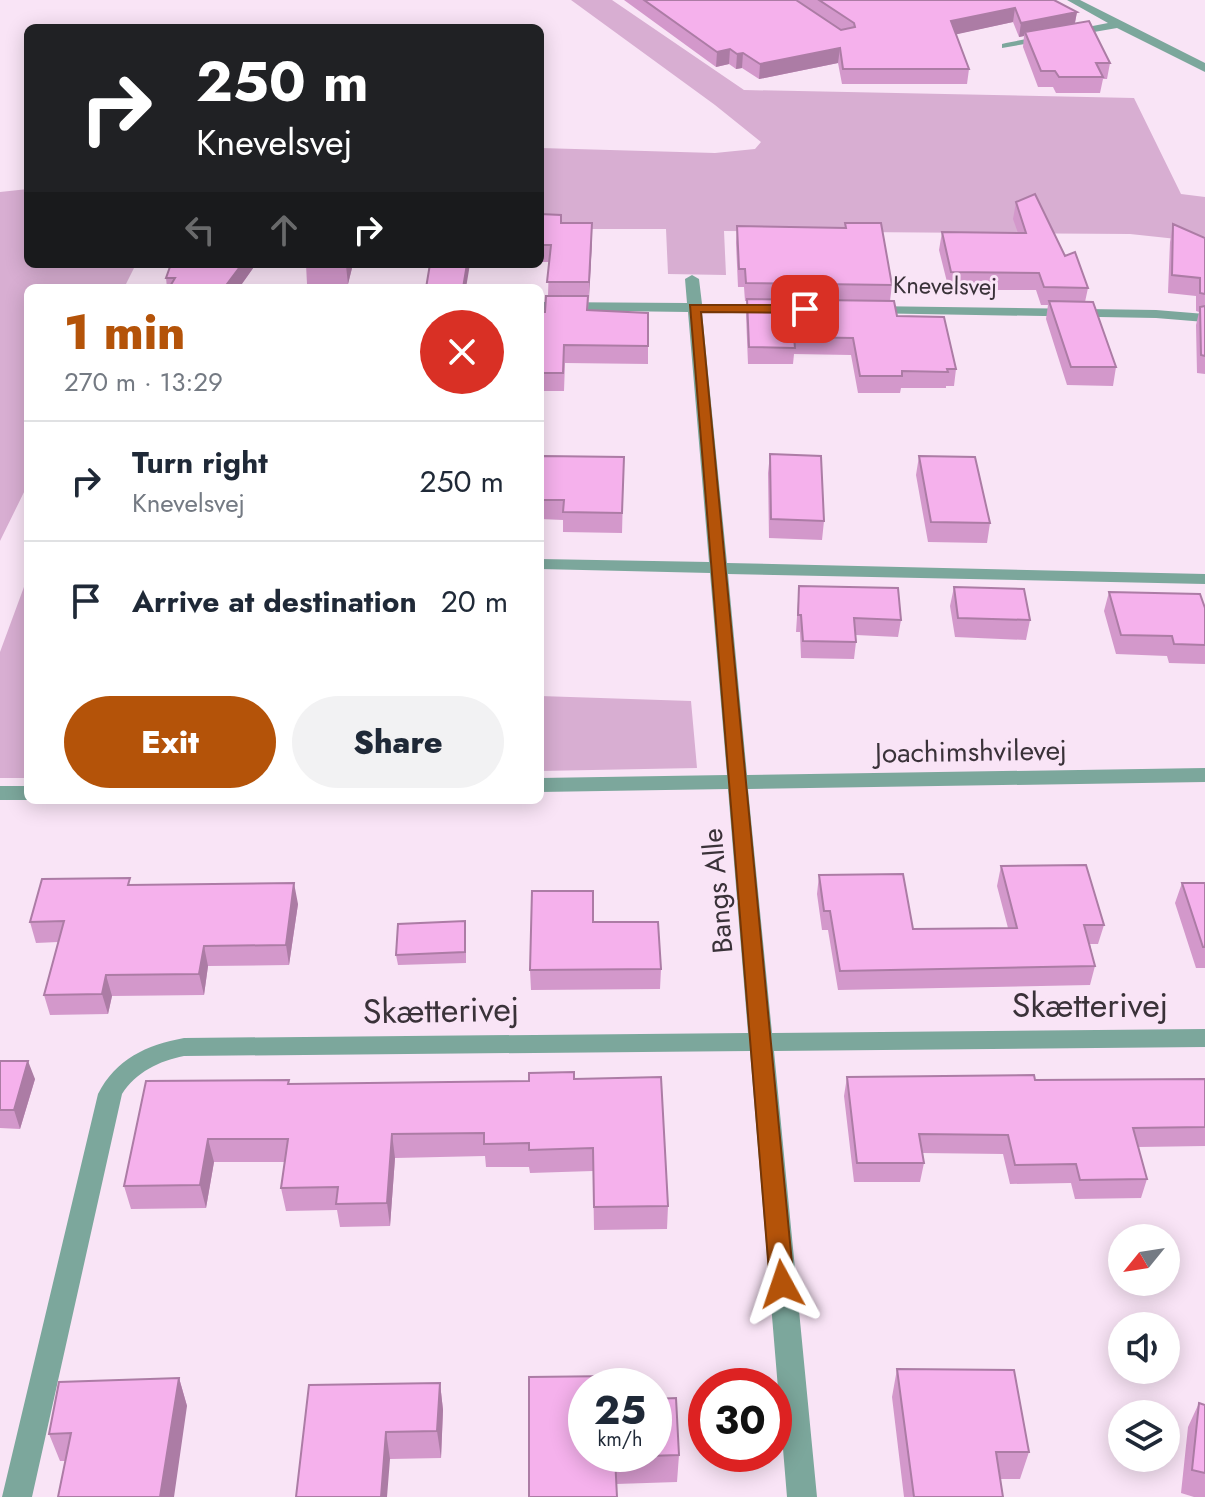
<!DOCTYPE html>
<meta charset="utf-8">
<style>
body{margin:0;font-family:Jost,sans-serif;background:#f2f2f3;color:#1f2937;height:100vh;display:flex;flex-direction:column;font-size:30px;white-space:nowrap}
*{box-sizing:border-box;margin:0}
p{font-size:26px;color:#747a83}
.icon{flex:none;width:44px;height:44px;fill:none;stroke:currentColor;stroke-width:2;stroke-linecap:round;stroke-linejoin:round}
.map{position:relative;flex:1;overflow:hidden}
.sheet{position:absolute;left:24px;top:284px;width:520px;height:520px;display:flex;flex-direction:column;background:#fff;border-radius:12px;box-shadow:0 4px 20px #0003}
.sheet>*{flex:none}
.hud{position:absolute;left:24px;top:24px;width:520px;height:244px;border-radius:12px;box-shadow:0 4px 20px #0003;background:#202124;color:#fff;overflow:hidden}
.needle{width:52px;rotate:240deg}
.controls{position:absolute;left:1108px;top:1224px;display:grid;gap:16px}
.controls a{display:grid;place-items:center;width:72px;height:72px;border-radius:50%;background:#fff;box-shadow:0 4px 20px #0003;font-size:40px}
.speed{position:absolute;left:568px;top:1368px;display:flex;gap:16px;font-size:40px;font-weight:700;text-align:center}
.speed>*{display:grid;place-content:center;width:104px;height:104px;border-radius:50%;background:#fff;box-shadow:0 4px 20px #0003;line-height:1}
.speed small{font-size:20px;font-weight:400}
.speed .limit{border:12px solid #d22;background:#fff;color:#111}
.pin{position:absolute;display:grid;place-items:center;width:68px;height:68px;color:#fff;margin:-34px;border-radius:16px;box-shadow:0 4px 12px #0006}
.me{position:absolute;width:88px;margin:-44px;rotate:355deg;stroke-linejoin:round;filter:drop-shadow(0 0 6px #0008)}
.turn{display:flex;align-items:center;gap:28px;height:168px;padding:0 40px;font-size:36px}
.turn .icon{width:104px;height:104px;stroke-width:2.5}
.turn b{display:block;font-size:56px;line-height:68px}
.lanes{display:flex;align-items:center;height:76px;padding:0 40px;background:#0003;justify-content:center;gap:40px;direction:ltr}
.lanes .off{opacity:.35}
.round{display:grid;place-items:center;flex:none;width:84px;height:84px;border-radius:42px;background:#f2f2f3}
.overview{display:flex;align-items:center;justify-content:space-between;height:136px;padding:0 40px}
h1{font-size:48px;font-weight:800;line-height:60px;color:#b45309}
.primary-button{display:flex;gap:16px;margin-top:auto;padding:16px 40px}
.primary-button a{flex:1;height:92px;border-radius:48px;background:#b45309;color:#fff;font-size:32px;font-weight:800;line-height:92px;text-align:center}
.primary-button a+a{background:#f2f2f3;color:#1f2937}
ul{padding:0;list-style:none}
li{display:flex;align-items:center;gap:24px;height:120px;padding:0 40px;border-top:2px solid #e0e1e3}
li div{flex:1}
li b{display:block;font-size:30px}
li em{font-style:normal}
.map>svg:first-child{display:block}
.green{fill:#d8aed2}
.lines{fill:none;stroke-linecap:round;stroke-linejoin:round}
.minor{fill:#7ca79c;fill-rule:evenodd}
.wall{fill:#d398cb}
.shaded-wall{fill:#ac7ca5}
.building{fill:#f5b1ec;stroke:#ac7ca5;stroke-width:2}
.route{fill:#b45309;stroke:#753606;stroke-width:2}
.labels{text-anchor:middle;stroke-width:6;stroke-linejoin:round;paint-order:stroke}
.far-street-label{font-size:24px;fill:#3a3239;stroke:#f9e4f6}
.street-label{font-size:28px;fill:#3a3239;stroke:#f9e4f6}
.near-street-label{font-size:34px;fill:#3a3239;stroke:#f9e4f6}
</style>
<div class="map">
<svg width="1205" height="1497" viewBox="0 0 1205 1497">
<rect width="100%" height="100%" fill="#f9e4f6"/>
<!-- green -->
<path class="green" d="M571,0h41l132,90 390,8 47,96 24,3v45l-75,-8 -406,-3 2,44 -58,-1 -2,-45h-126v-81l175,5 40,-4 6,-7 -46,-37z
M28,189v75h108l-12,24h-96v196l-28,57v-349z
M28,576v202h-28v-126z
M540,696l151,5 6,67 -157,3z"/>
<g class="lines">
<!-- minor -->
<path class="minor" d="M1067,0h13l125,63v9l-88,-44 -115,20v-4l4,-1 102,-20z
M692,275l7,4 3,25 70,1 7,4 -7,4h-70l25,250 478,11v10l-477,-10 19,201 458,-7v14l-457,7 24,244 433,-4v18l-431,4 43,446h-30l-37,-446 -566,5c-25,5 -48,16 -62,38l-90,403h-30l96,-403c18,-35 48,-49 86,-56l564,-5 -20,-244 -188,3v-14l187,-3 -17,-202 -170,-4v-10l169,3 -21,-250 -148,-2v-8l147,1 -2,-24z
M868,306l288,4 49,4v8l-49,-4 -293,-5 -2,-3z
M0,786h28v14h-28z"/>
</g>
<!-- wall -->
<path class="wall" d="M624,0h430l23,12 -2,11 35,40 -3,16h-4l-3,14h-44l-3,-6h-15l-15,-40 1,-11 -5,1 -6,-15 -57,12 13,35 -2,15h-125l-4,-21 -79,16 -17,-11 -6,1 -7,-5 -13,3z
M1016,202l72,86 -3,14 31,65 -3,19 -46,-1 -21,-66 2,-14h-7l-5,-15h-87l-10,-40 3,-18 76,1 -5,-14z
M540,214l21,1 1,8 30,17 -4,70 60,3v51l-83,-1 -1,28h-24v-79h5l3,-16 1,-34h-9z
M845,223l47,62 -2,16 7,15 59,53 -2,17h-8v2h-45l-1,5h-42l-7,-38 -57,-1 -1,10h-45l-2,-49 1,-14h-2l-1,-14h-6l-2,-44 1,-17 108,2z
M1173,224l32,14v136l-8,-1 -1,-48 3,-13 -3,-1v-15l-28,-3 2,-51z
M171,264h85l-17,24h-72l-1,-10z
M306,264h47l-5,20h-41z
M770,454l54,67 -2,19 -53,-2 -1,-65z
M919,456l71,67 -3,20 -59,-1 -12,-67z
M624,457l-2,76 -59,-1v-12l-23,-1v-30z
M799,586l102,34 -3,17 -42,-2v7l-2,17 -53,-1 -1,-26h-4z
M954,587l76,33 -4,20 -71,-3 -5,-31z
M1109,592l96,16v56l-36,-1 -2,-7 -51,-2 -12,-43z
M1001,866l103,59 -6,19h-8l5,22 -5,19 -252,5 -10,-60h-6l-5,-36 2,-19 94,54 95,-1 -11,-42z
M1182,883h23v85h-9l-21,-65z
M131,885l167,19 -9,61 -81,1 -4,29 -92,1 -4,18 -58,1 -6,-20 14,-53 -22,1 -6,-21z
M593,922l68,47 -1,20 -129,1 -1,-20z
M466,932v31l-68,2 -2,-10z
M0,1061l35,18 -15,50 -20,-1z
M847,1077l188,3 170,-1v67l-67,1 9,32 -6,19 -66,1 -4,-16 -61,1 -7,-30 -81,-1 2,10 -4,19h-66l-10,-86z
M574,1079l94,127 -1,23 -73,1 -1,-59 -63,2 -1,-6h-43l-1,-11 -90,2 -5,68 -50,1 -3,-17 -51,1 -5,-23 4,-26h-71l-8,46 -75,1 -7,-23 165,-106v4l240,-3z
M897,1369l132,83 -9,27h-20l3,18h-99l-12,-100z
M179,1378l8,28 -122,55h-5l-11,-27z
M440,1383l3,27 -2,48 -51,1 -94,38z
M586,1386l93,69 -2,27 -61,2z
M1199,1403l6,2v92h-11l-13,-4 7,-66z"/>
<!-- shaded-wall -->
<path class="shaded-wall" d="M1015,8l-2,14 -64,14 2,-15z
M1077,12l-3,15 -49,5 -1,4 -5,1 2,-14z
M840,48l-2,15 -79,16 1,-15z
M730,49l-1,15 -13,3 1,-15z
M743,53l-1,15 -6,1 1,-15z
M592,223v17l-3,59v-17z
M242,264h14l-17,24h-15z
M347,264h6l-5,20 -2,-18z
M467,264h3l-4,24h-3z
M294,883l4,21 -9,61 -3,-20z
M204,946l4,20 -4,29 -5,-21z
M106,975l6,21 -4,18 -6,-20z
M28,1061l7,18 -15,50 -6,-19z
M392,1134l3,24 -5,68 -3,-23z
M208,1139l6,23 -8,46 -6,-23z
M179,1378l8,28 -13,91h-14z
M440,1383l3,27 -2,48 -4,-27z
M386,1432l4,27 -3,38h-6z"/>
<!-- building -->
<path class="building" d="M644,0h152l45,30 14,-3 -1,-4 -35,-23h235l23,12 -56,11 -6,-15 -64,13 18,48h-126l-3,-21 -80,16 -17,-11 -6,1 -7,-5 -13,3z
M1089,21l21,42h-14l7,14h-44l-4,-6h-14l-16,-39z
M1035,194l30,62 10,-4 13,36 -44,-1 -5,-14 -88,-1 -9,-40 84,1 -10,-31z
M540,214l21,1v8h31l-3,59h-42l4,-37h-11z
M845,223h36l11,62 -146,-2 -1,-14h-6l-2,-43 109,2z
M1173,224l32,14v56l-5,-1v-15l-28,-3z
M171,264h71l-18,24h-55l6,-10h-9z
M306,264h41l-1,2h-41z
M430,264h37l-4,24h-37z
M546,296h42l-1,14 61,3v33l-84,-1 -1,28h-23v-61h5z
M747,299l147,2 3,15 47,1 12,52h-9l1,3 -46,-1v5h-42l-7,-38 -59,-1 1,11 -46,-1z
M1049,301l44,1 23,65h-45z
M1205,306v50l-4,-1 -1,-48z
M770,454l51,2 3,65 -53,-2z
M543,456l81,1 -2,56 -59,-1 1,-12h-24z
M919,456l56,1 15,66 -59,-1z
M799,586l99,2 3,32 -47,-2 2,24 -53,-1 -2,-26h-3z
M954,587l70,2 6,31 -72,-2z
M1109,592l91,2 5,14v37l-31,-1 -2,-8 -51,-1z
M1086,865l18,60h-20l11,41 -255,5 -10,-60h-6l-5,-36 84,-1 10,55 104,-1 -16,-62z
M130,878l-2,7 166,-2 -8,62 -82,1 -5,28 -93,1 -4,19 -58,1 20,-74 -34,1 12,-43z
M1182,883h23v64h-2z
M532,891h61v31h65l3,47 -131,1z
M465,921v31l-69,3 2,-31z
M0,1061h28l-14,49h-14z
M574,1072v7l87,-2 7,129 -74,1 -1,-59 -64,2v-7l-45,1v-11l-92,1 -5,69 -51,1 2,-17 -57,1 7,-49h-80l-8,46 -76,1 22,-105 143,-1 -1,4 241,-3v-8z
M1034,1075l1,5 170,-1v48l-72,1 14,51 -67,1 -4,-16 -61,1 -7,-30 -89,-1 5,29h-67l-10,-86z
M897,1369l117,1 15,82h-33l7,45h-89z
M614,1376l1,10h-29v68h68v-55l22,-1 3,57 -64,2 2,40h-88v-120z
M179,1378l-19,119h-102l13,-64 -22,1 10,-52z
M440,1383l-3,48 -51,1 -5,65h-85l13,-112z
M1199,1403l6,2v68l-13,-3z"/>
<!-- route -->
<path class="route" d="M690,305h115l7,4 -7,4 -104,-1 93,972 -3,8 -9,3 -8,-3 -4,-8z"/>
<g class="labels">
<!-- far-street labels -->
<g class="far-street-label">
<text transform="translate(945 286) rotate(1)" y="8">Knevelsvej</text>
</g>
<!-- street labels -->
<g class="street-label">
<text transform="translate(971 751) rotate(-1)" y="10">Joachimshvilevej</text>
<text transform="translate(717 891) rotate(-95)" y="10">Bangs Alle</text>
</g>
<!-- near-street labels -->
<g class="near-street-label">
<text x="1090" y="1017">Skætterivej</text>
<text transform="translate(441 1010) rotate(-1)" y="12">Skætterivej</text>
</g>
</g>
</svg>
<div class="controls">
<a><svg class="needle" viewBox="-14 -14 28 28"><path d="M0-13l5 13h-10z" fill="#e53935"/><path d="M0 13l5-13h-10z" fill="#747a83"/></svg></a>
<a><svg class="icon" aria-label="sound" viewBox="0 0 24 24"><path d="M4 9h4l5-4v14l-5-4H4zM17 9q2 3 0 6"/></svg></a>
<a><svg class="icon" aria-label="layers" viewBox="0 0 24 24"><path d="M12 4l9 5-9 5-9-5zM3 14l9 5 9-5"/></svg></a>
</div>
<div class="speed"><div>25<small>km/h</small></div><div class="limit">30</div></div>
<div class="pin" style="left:805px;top:309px;background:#d93025"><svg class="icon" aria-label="arrive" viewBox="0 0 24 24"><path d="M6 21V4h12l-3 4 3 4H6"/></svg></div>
<svg class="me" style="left:782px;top:1284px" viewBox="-20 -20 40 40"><path d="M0-17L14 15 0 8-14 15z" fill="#b45309" stroke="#fff" stroke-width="4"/></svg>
<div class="hud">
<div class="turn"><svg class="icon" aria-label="right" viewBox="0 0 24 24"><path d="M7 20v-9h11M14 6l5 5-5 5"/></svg><div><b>250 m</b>Knevelsvej</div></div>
<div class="lanes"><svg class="icon off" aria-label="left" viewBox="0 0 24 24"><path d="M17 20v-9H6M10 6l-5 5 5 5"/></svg><svg class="icon off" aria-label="ahead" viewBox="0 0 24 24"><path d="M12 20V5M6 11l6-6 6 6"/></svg><svg class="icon" aria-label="right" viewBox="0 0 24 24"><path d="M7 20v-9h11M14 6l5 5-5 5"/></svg></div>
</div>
<section class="sheet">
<div class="overview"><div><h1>1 min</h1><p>270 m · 13:29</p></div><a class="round" style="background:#d93025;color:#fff"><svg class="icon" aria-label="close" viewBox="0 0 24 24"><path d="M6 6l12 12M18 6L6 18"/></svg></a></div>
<ul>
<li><svg class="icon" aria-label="right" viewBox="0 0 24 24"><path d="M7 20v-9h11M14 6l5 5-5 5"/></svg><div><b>Turn right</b><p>Knevelsvej</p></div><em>250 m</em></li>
<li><svg class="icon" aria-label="arrive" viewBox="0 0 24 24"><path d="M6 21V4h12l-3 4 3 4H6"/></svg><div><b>Arrive at destination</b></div><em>20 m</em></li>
</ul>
<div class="primary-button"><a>Exit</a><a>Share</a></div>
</section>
</div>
